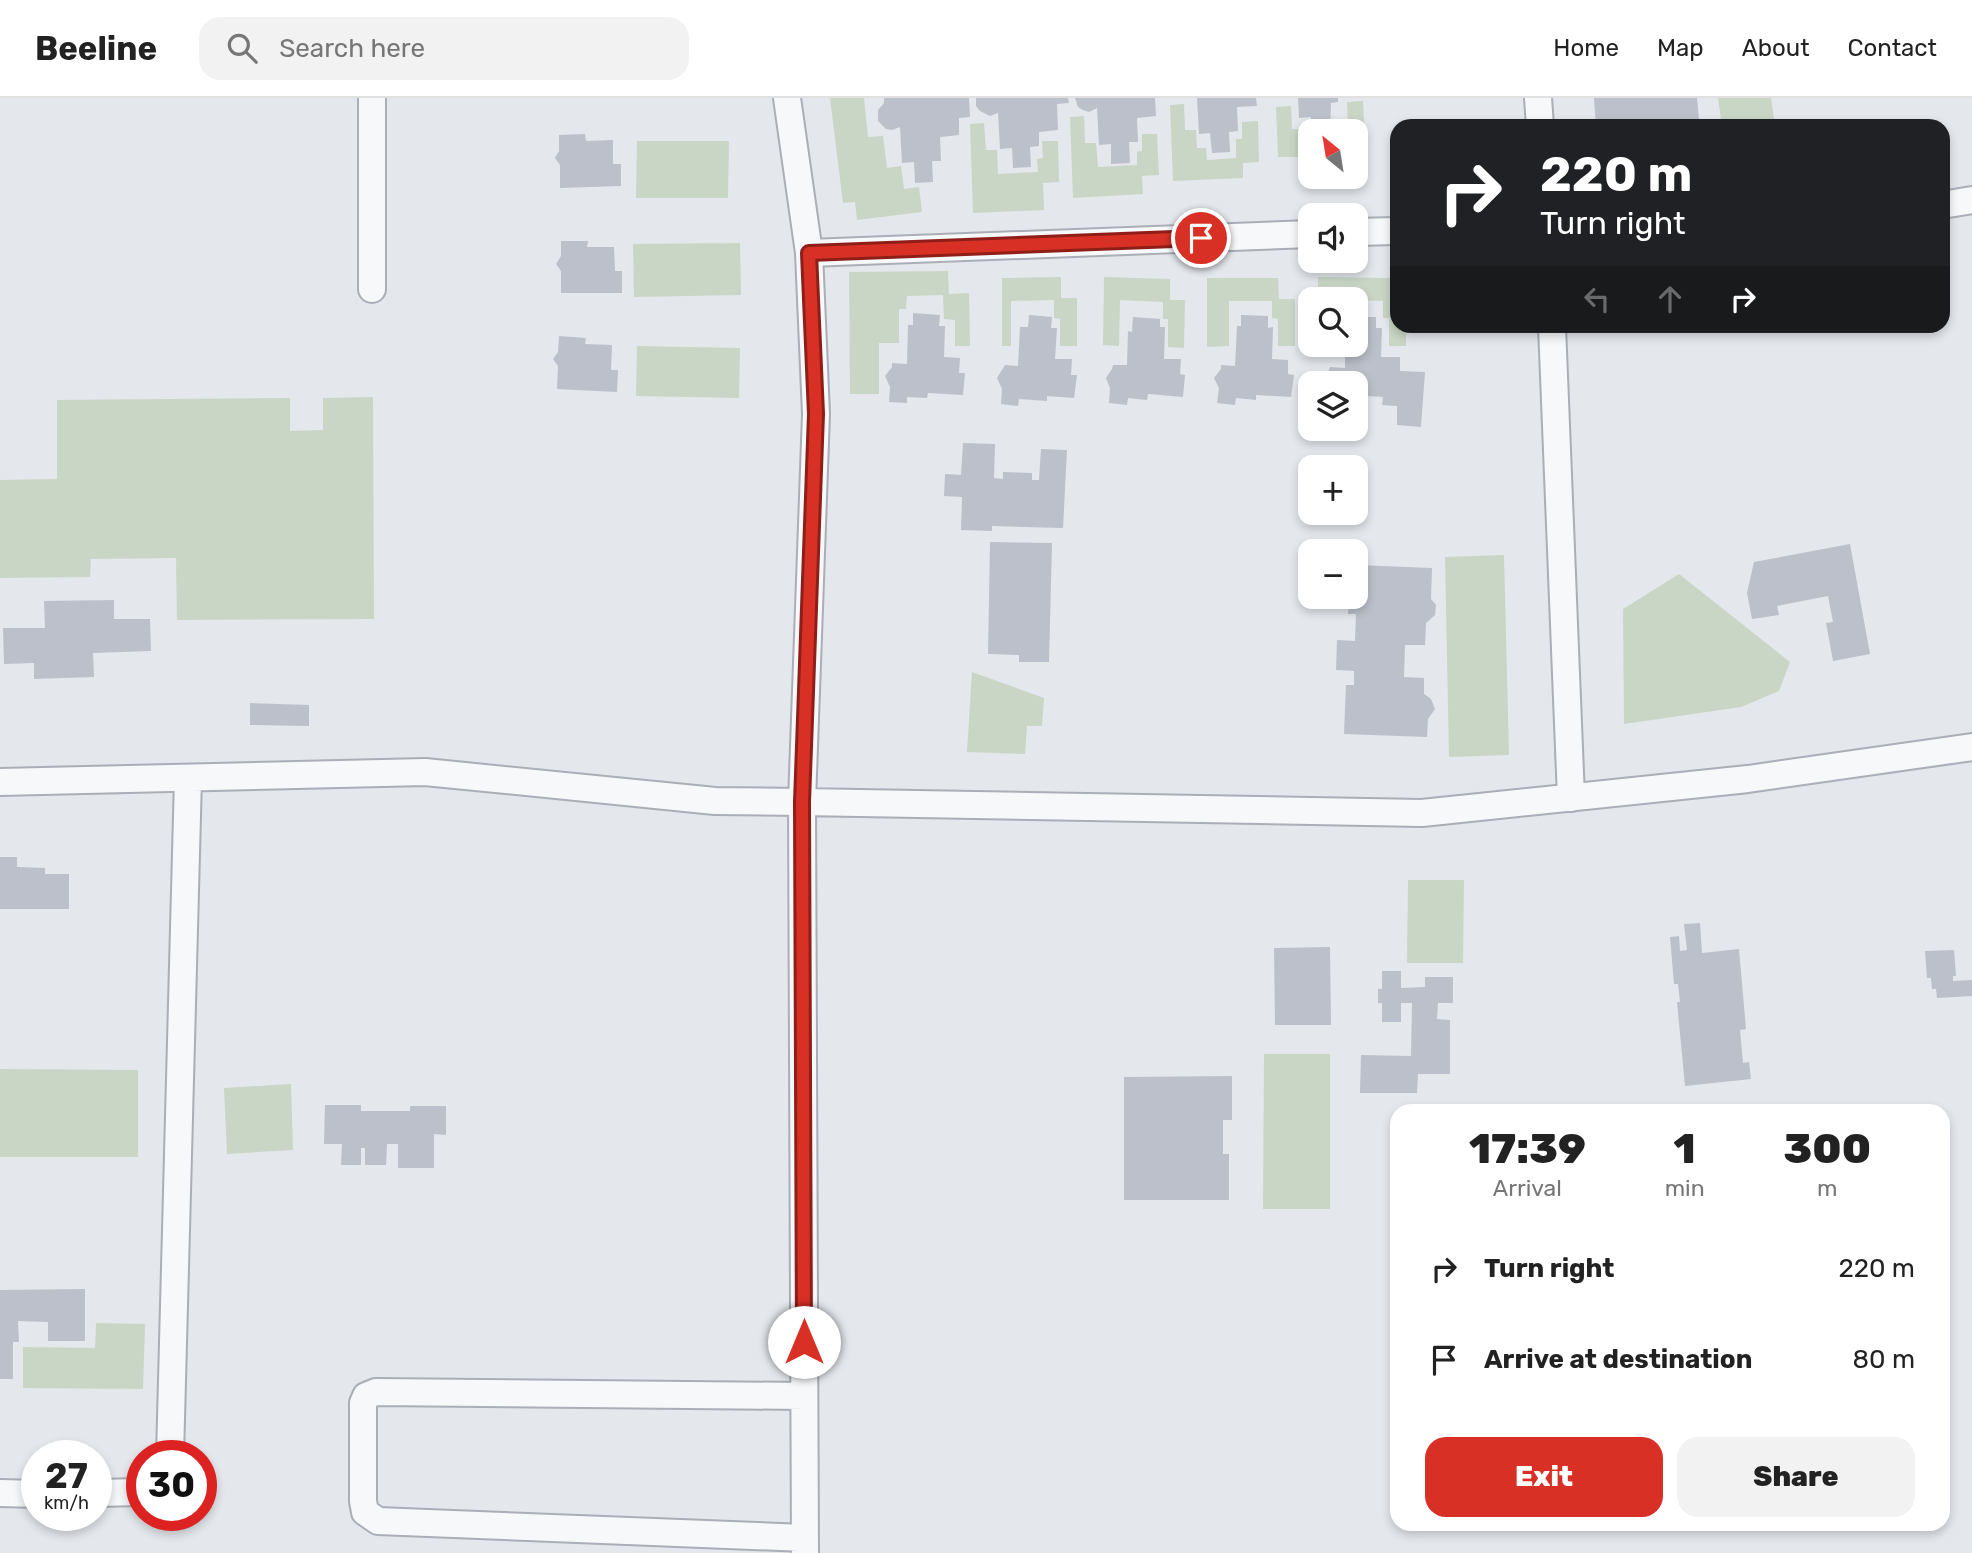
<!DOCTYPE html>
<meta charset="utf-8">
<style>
body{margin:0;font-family:Rubik,sans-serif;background:#f2f2f2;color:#222;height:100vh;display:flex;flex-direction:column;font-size:26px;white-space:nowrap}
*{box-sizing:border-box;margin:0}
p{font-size:23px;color:#767676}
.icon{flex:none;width:38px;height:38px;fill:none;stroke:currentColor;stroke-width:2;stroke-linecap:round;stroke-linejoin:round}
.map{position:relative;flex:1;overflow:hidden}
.sheet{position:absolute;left:1390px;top:1006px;width:560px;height:427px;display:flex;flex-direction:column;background:#fff;border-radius:21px;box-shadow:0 4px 10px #0003}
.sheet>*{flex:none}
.guide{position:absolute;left:1390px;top:21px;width:560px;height:214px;border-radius:21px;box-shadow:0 4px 10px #0003;background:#202124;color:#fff;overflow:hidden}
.needle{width:46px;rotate:330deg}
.controls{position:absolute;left:1298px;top:21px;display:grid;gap:14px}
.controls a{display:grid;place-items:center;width:70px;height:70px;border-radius:14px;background:#fff;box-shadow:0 4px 10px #0003;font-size:35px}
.speed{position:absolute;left:21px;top:1342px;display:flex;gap:14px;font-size:35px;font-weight:700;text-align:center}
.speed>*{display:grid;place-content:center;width:91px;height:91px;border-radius:50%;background:#fff;box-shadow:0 4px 10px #0003;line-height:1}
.speed small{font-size:18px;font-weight:400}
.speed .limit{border:10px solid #d22;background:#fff;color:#111}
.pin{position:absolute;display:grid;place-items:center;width:60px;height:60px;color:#fff;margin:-30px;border:4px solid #fff;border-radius:50%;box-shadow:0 2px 7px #0007}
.me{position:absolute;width:77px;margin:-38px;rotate:0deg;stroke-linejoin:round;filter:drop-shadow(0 0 5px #0008)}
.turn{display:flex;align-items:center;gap:24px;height:147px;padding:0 35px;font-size:32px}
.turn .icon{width:91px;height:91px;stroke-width:2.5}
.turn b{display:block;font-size:49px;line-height:60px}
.lanes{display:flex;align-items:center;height:66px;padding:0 35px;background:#0003;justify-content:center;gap:35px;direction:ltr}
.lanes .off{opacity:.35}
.eta{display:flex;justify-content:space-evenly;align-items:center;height:119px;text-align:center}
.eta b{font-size:42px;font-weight:800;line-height:49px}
.action{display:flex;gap:14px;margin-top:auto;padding:14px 35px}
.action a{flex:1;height:80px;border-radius:21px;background:#d93025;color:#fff;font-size:28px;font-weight:800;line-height:80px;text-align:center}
.action a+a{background:#f2f2f2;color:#222}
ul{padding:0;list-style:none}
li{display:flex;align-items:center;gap:21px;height:91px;padding:0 35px}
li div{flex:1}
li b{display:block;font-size:26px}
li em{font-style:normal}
header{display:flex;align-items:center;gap:42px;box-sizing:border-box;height:98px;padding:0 35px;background:#fff;border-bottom:2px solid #e0e0e0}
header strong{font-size:33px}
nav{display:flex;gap:38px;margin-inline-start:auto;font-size:24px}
.search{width:490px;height:63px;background:#f2f2f2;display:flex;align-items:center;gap:18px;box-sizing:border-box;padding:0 24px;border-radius:21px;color:#767676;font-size:26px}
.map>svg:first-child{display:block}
.green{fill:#c9d6c5}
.building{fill:#bbc0ca}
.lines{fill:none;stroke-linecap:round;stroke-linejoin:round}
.minor-casing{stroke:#a9aeb7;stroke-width:30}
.minor{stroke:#f7f8fa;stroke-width:26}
.route-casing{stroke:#8d1f18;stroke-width:18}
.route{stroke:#d93025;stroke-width:12}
</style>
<header>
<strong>Beeline</strong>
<div class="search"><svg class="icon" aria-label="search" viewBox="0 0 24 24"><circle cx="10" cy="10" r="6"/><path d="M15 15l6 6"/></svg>Search here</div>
<nav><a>Home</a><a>Map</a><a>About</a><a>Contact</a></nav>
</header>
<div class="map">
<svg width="1972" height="1455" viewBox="0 0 1972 1455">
<rect width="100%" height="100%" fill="#e4e7ec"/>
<!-- green -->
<path class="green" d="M830,0h34l4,39 15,-1 4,32 14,-2 3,23 15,-2 3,25 -65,8 -2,-18 -12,1z
M1718,0h53l4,28h-53z
M1363,3l2,41 -9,1v-12h-18l-1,-6 11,-1 -1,-22z
M1184,6l1,26h11l1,18h9l1,12 29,-2v-19h6v-17l16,-1 1,41 -16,1v15l-70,3 -3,-76z
M1291,8l1,23h11v20h8v23h-7l-1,-15h-25l-2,-50z
M1084,18l1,27h11l2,24 39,-2v-13l5,-1v-17h15l2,41 -17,1 1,18 -70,4 -3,-81z
M984,25l2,27h11l1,24 40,-2 -1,-13 6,-1 -1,-17h16l1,41 -16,1 1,27 -71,3 -3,-89z
M637,43h92l-1,57h-92z
M740,145l1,52 -107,2 -1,-53z
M948,173l1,23 20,-1 1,53h-15v-26l-11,-1 -1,-24 -36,1 -1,13h-7v34h-20v51h-29l-1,-122z
M1061,179v21h16v48h-17v-27l-6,-1v-18l-43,1v45h-9v-68z
M1104,179l66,2v21h15l-1,48 -16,-1v-28h-5v-17l-43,-2 -1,46 -16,-1z
M1318,179l72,1v20l6,1v27h10v20h-17v-28h-6v-17l-65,-2z
M1207,180h71l1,21h16v47h-17v-27l-6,-1v-17h-43v45l-22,1z
M637,248l103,2 -1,50 -103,-2z
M373,299l1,222 -197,1 -1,-62 -85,1 -1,18 -90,1v-98l57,-1v-79l233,-2v33l33,-1v-32z
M1504,457l5,200 -60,2 -4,-200z
M1679,476l111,88 -11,29 -38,16 -117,17 -1,-115z
M972,574l72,26 -2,28h-15l-2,28 -58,-2z
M1408,782h56l-1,83h-56z
M1264,956h66v155h-67z
M0,971l138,1v87h-138z
M291,986l2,66 -66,4 -3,-66z
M96,1225l49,1 -2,65 -120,-1v-41l72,1z"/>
<!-- building -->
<path class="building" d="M884,0h85l1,19 -11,1v17l-19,2 1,24h-9l1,21 -18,1 -1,-21 -12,1 -2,-36 -8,3 -6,-1 -8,-8v-11l6,-7z
M976,0h92l1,5 -12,1 1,26 -19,2v14l-9,1 1,20 -18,1 -1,-20 -12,1 -2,-36 -8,3 -10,-5 -4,-5z
M1075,0h80l1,18 -19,2 1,24h-9l1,21 -19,1v-20l-12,1 -2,-37 -8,4 -6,-2 -5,-3z
M1197,0h59l1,8 -20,1 1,24 -9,1 1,20 -18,1 -2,-20 -11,1z
M1298,0h40v4l-7,1 -1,28h-19v-14l-12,1z
M1594,0h103l2,21 -20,2v5h-83z
M585,36l1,7 27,-1v24h8v22l-61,2v-23l-5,-7 4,-7v-16z
M561,143h27l-1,6h27l1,24h7v22h-61v-22l-5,-7 5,-8z
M913,215l27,2 -1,11h6l-1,31 16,1 -1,15h6l-2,22 -35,-2 -1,5 -20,-1v6l-18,-1 1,-15 -5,-11 7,-9v-4l15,1 1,-39h5z
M1029,217l23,2 -1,11h6l-2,31h17l-1,16h6l-3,23 -27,-2v5l-28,-2 -1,7 -17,-2 1,-15 -5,-11 8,-13 13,1 2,-39h8z
M1241,217l27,1v12l5,-1 -1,32 16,1v14l6,1 -3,22 -35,-2v5l-20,-2 -1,7 -18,-2 2,-15 -5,-10 7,-9v-4l14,1 2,-40h4z
M1133,219l27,2v8h5l-1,32h17l-1,15 5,1 -2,22 -35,-3 -1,6 -19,-2 -1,7 -18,-2 1,-15 -4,-10 6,-9 1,-4h14l1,-34 4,1z
M1356,219h20v11h6l-1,29h19v14l25,1 -4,55 -24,-2v-19l-15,-1 1,-8 -16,-1 -1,5h-10v-18h-32l6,-16 15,1v-23h11z
M559,238l27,2 -1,6 27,1 -1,25h7l-1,22 -60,-3 1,-23 -5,-7 5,-7z
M963,345l32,1 -1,34 9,1v-7l29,1v7h7l2,-31 26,1 -4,78 -71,-2v5l-31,-1 1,-33 -18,-1 1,-22 16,1z
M990,444l62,1 -3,119h-30v-7l-31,-1z
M1850,446l20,110 -37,7 -7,-38 7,-1 -5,-26 -51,10 2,9 -27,4 -5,-26 7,-31z
M1356,467l76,3 -1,31 5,6 -1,10 -9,8 -1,22h-20l-1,32 20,1v16l7,5 4,10 -7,10 -1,18 -83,-3 2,-49h8v-14l-18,-1 1,-30 18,1 1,-27h-8l1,-17h7z
M114,502v19h36l1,32 -58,2 1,24 -60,2v-16l-30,1 -1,-36h42l-1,-27z
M250,605l59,2v21l-59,-1z
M0,759h17v10l28,1v6h24v35h-69z
M1700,825l2,30 37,-4 7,80 -6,1 3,33 6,-1 2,17 -66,7 -8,-84h3l-2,-18h-4l-4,-47 9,-1 1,15 7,-1 -3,-26z
M1330,849l1,78h-56l-1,-77z
M1954,852l2,26h-3v5l19,-1v16l-35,2 -1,-9h-4l-1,-11h-4l-2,-27z
M1382,873h19v17l24,-1v-10h28v26h-15l-1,16 13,1v54h-32l-1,19h-57l1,-38 50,1 1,-53h-11v19h-19v-19h-4v-14h4z
M1232,978v44h-9v34h6v46h-105v-123z
M325,1007h36v6h49v-5h36v29l-12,-1v34h-36v-24h-11l-1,21h-21v-17h-4v17h-20l1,-21h-18z
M85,1191v52h-37v-19l-30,-1 1,21h-6v37h-13v-89z"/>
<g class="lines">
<defs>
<path id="minor" d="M787,0l22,155 7,161 -14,388 620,11 326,-34 224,-32
M1538,0l2,28
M1942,107l30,-5
M1356,134l40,-1
M809,155l502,-19
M372,191v-191
M1552,228l19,472
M0,684l425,-10 290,29 87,1 3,751
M804,1298l-428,-4 -10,4 -3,7v98l2,11 13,9 427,17
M170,1358l18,-678
M0,1395l37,1
M96,1395l46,-1"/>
</defs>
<!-- minor casing -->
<use href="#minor" class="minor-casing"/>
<!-- minor -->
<use href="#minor" class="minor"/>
</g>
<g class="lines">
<defs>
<path id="route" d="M804,1244l-2,-540 14,-388 -7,-161 392,-15"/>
</defs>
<!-- route casing -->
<use href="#route" class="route-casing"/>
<!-- route -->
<use href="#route" class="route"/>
</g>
</svg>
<div class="controls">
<a><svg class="needle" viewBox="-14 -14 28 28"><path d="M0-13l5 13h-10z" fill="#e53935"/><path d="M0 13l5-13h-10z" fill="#767676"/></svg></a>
<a><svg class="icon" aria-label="sound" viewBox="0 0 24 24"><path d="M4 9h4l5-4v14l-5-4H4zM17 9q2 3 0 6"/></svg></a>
<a><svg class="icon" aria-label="search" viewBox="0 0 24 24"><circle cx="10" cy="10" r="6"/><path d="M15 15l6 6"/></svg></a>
<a><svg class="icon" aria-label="layers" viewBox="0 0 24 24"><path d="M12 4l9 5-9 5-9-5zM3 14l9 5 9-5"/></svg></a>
<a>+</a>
<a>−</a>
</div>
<div class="speed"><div>27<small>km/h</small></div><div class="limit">30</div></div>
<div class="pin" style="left:1201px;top:140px;background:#d93025"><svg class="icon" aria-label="arrive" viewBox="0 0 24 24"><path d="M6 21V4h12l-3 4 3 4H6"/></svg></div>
<svg class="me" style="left:804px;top:1244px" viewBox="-20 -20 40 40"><circle r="19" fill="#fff"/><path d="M0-13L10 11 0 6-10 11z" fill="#d93025"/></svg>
<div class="guide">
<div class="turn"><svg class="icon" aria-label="right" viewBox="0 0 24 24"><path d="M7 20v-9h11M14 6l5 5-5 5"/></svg><div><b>220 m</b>Turn right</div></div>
<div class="lanes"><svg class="icon off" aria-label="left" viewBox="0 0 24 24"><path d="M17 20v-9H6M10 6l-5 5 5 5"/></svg><svg class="icon off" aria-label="ahead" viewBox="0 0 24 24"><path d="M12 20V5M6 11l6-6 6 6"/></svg><svg class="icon" aria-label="right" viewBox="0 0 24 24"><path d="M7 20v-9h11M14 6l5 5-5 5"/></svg></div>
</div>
<section class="sheet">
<div class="eta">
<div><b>17:39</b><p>Arrival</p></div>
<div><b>1</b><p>min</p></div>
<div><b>300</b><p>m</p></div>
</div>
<ul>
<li><svg class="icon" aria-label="right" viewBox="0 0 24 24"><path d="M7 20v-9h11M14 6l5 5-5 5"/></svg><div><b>Turn right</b></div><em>220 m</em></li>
<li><svg class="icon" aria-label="arrive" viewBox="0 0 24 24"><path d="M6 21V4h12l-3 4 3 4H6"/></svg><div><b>Arrive at destination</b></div><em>80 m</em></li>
</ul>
<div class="action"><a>Exit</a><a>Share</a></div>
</section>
</div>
